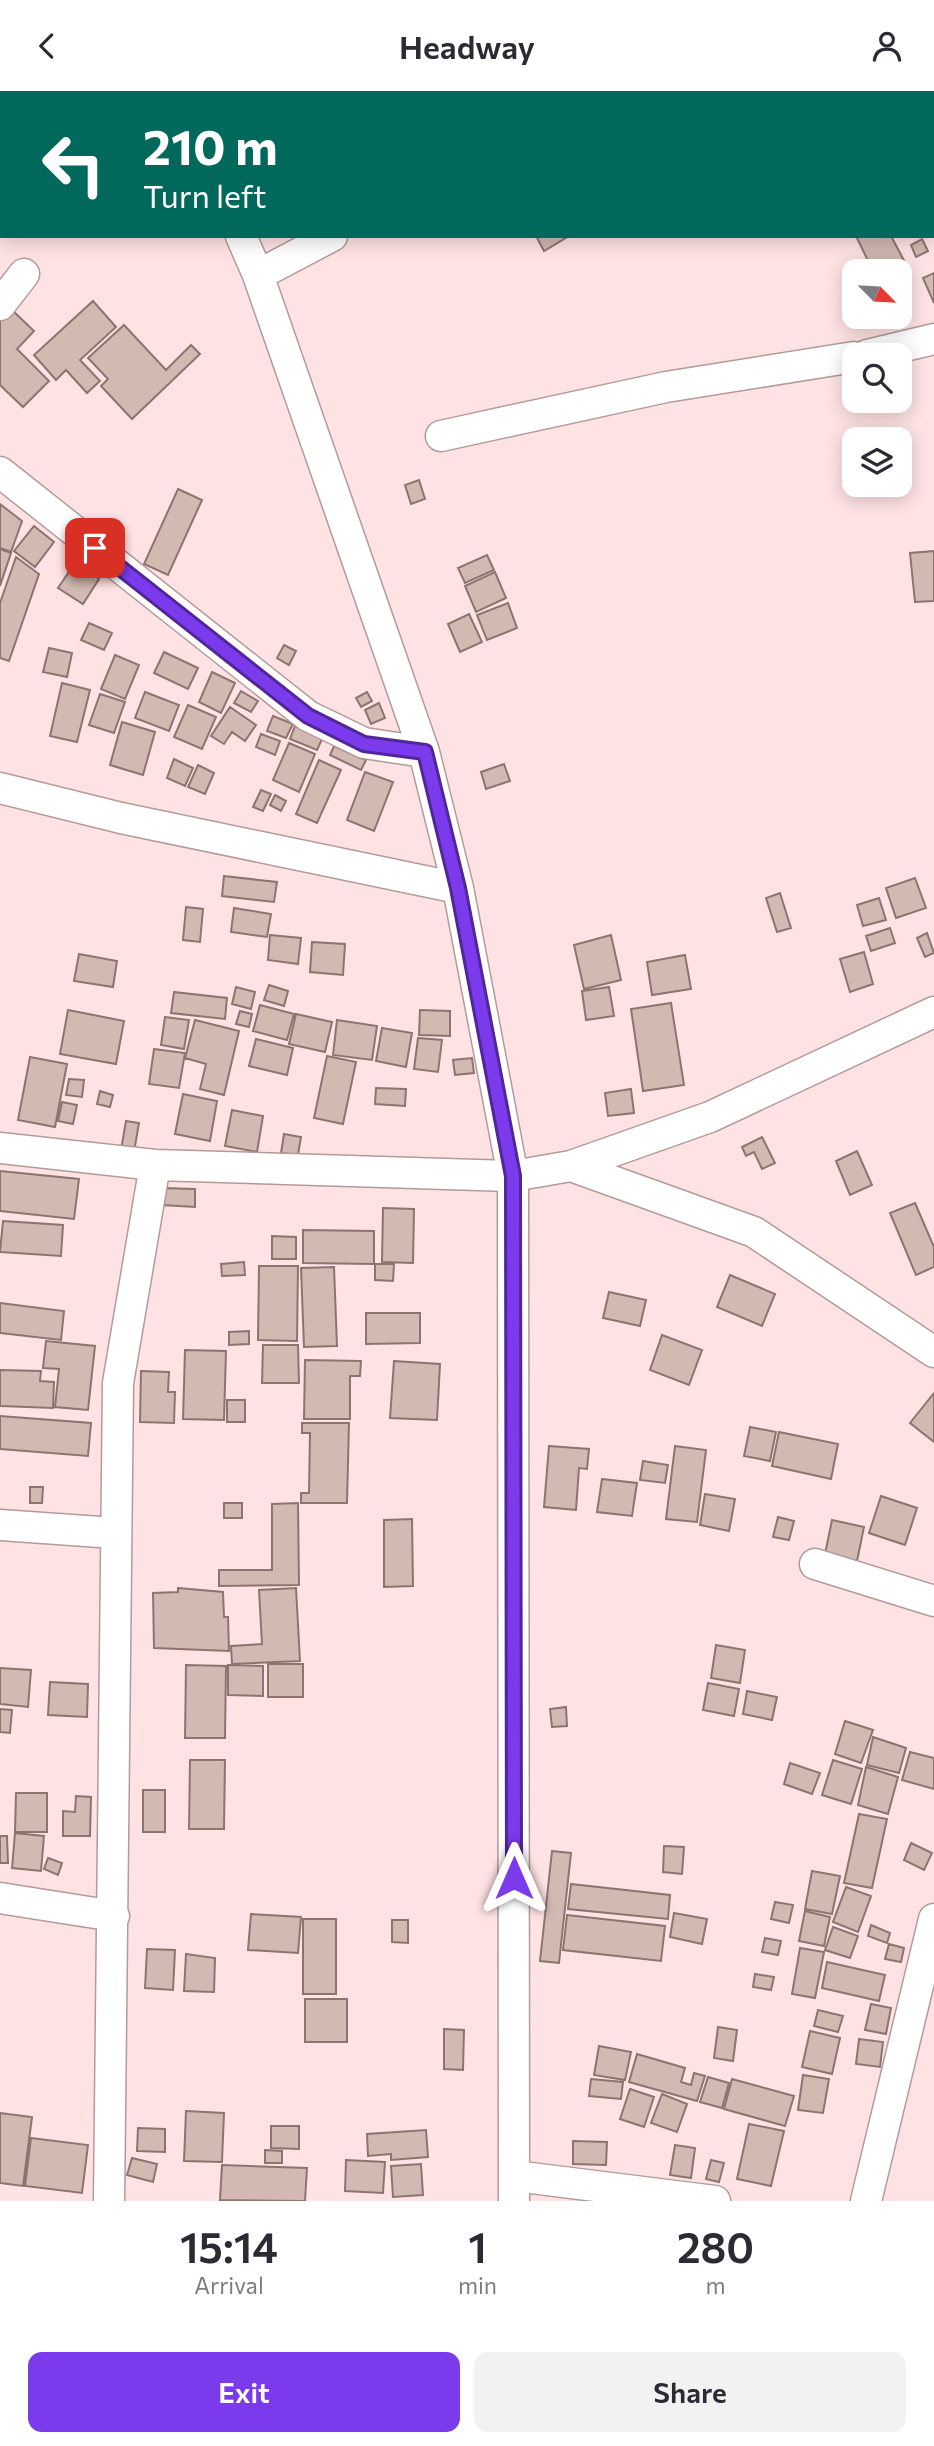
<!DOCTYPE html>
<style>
body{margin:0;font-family:Commissioner,sans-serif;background:#f2f2f3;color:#2b2b33;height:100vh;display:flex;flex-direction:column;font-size:26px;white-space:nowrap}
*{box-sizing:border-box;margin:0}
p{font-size:23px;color:#7c7c81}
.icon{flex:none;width:38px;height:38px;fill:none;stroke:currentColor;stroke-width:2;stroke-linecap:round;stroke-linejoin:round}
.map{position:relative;height:2110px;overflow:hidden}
.sheet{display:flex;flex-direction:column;background:#fff;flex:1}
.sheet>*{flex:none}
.banner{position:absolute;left:0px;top:0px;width:934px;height:147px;box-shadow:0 4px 18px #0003;background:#00695c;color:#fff;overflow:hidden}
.needle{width:46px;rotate:114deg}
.controls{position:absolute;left:842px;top:168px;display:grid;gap:14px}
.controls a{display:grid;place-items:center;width:70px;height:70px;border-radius:14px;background:#fff;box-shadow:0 4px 18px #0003;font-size:35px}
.pin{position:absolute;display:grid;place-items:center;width:60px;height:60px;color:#fff;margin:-30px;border-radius:14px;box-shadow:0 4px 10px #0006}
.me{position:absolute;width:77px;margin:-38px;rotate:0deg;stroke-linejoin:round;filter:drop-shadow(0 0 5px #0008)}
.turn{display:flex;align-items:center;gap:24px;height:147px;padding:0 28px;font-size:32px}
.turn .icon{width:91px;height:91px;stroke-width:2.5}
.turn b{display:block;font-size:49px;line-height:60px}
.eta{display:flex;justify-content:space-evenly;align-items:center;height:119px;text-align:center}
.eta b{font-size:42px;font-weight:600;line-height:49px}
.button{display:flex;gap:14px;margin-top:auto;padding:14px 28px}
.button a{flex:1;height:80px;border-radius:14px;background:#7c3aed;color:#fff;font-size:28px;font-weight:600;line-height:80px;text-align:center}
.button a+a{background:#f2f2f3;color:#2b2b33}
header{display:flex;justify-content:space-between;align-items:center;height:91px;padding:0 28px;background:#fff;font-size:32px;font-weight:600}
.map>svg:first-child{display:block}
.building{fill:#d2b9b2;stroke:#8c756f;stroke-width:2}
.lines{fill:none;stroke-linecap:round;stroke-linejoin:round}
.street-casing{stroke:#b39a9b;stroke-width:33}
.street{stroke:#fff;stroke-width:30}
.route-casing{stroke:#51269a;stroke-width:18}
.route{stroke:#7c3aed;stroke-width:12}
</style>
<header><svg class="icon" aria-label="back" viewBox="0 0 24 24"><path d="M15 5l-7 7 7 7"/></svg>Headway<svg class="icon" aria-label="person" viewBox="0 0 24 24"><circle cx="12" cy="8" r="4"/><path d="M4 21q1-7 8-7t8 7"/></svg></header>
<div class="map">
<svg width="934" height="2110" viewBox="0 0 934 2110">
<rect width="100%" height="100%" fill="#ffe3e4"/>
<!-- building -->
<path class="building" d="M29,0h50l1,1 -50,1z
M87,0h71l1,1 -72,1z
M2,21v52l-2,1v-52z
M2,95v30l-2,-1z
M536,145h33l-25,15z
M856,145h35l17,32 -8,4 -27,-1z
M922,148l6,12 -12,6 -5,-12z
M934,182v30l-11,-25z
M93,210l23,26 -36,33 20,21 -13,12 -21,-23 -10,10 -22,-25z
M10,217l24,23 -17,18 32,32 -26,26 -23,-22v-67z
M124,234l42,45 25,-25 9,9 -68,65 -31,-33 7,-7 -20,-21z
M419,389l6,19 -14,5 -6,-19z
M178,398l24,11 -34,75 -24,-11z
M0,413l22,17 -11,31 -11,-4z
M34,435l20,16 -19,25 -21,-16z
M0,458l11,4 -11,33z
M934,460v50l-19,1 -5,-49z
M487,464l7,15 -29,13 -7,-15z
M16,466l23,17 -30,87 -9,-3v-55z
M75,472l24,16 -16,25 -25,-16z
M495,481l11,26 -30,14 -11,-26z
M508,512l9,25 -30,12 -10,-25z
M469,523l13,28 -22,10 -12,-28z
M89,532l23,10 -8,17 -23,-10z
M284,554l12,6 -7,14 -12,-7z
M49,557l23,5 -5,24 -24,-5z
M164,561l34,16 -10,21 -34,-16z
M115,564l24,10 -14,34 -24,-10z
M212,581l23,11 -14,30 -22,-11z
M62,592l28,7 -13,52 -27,-6z
M241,600l17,10 -7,11 -17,-9z
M145,601l34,13 -10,26 -34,-13z
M367,601l5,9 -11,6 -5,-9z
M100,603l25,8 -11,31 -25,-8z
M379,612l6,15 -14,6 -6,-14z
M188,614l28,12 -14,32 -28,-12z
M230,616l26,18 -11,16 -13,-9 -8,12 -13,-8z
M273,625l20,8 -7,14 -19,-7z
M122,631l33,10 -12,43 -33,-10z
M295,635l28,11 -6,13 -27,-11z
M261,643l19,7 -5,14 -19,-8z
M289,652l26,11 -16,38 -26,-12z
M334,655l32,14 -5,10 -31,-15z
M174,668l19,9 -8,18 -18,-8z
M319,669l22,10 -24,53 -21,-9z
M504,673l6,17 -24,8 -5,-17z
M198,674l16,8 -9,21 -17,-7z
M365,681l28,10 -19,49 -27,-11z
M261,699l10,4 -8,17 -10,-4z
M275,704l11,6 -5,10 -11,-6z
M224,785l53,6 -3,20 -52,-6z
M915,787l11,30 -30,10 -10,-30z
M780,802l11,35 -14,4 -11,-34z
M879,807l7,22 -23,6 -6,-21z
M186,816l17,2 -3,33 -17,-2z
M234,817l37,6 -4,23 -36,-5z
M890,837l5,15 -24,8 -5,-15z
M927,842l7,20 -9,4 -8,-19z
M270,844l31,3 -3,26 -30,-4z
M611,844l10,45 -37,9 -10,-44z
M312,851l33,2 -2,31 -33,-3z
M864,861l9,32 -23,8 -10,-33z
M79,863l38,7 -4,26 -39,-6z
M685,864l6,34 -39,6 -5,-33z
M269,894l19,6 -4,15 -20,-6z
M236,896l19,5 -4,17 -19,-5z
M609,896l5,29 -28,4 -4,-29z
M174,901l53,6 -2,21 -54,-6z
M671,912l13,82 -41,6 -12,-82z
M260,914l34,9 -7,26 -34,-9z
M68,919l56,11 -8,43 -56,-10z
M420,919l30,1v25l-31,-1z
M240,920l12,3 -3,13 -13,-3z
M296,923l36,8 -7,30 -36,-8z
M165,926l24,3 -5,29 -23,-4z
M195,929l44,11 -15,64 -24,-6 6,-25 -21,-6z
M337,929l40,6 -5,34 -39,-5z
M382,937l30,5 -6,34 -30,-6z
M418,947l24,2 -4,32 -24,-3z
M256,948l37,9 -6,27 -38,-9z
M154,958l31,4 -6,35 -30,-4z
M327,965l29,6 -13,62 -29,-6z
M30,966l37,7 -12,63 -37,-7z
M472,967l2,15 -19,2 -2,-15z
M69,988l15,1 -2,17 -16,-2z
M376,997l30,1 -1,17 -30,-2z
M631,998l3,24 -26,3 -3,-23z
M100,1000l13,4 -3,12 -13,-3z
M183,1003l34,7 -7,40 -35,-7z
M62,1011l15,3 -4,19 -15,-3z
M232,1019l31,6 -6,36 -32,-6z
M126,1030l13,2 -5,29 -13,-2z
M284,1043l17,3 -3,18 -17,-2z
M762,1046l13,26 -13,6 -8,-17 -8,4 -4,-9z
M857,1060l15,34 -22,10 -14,-34z
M0,1080l79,8 -5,40 -74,-8z
M163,1097l32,1v18l-33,-2z
M915,1112l19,44v20l-18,8 -26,-62z
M383,1117l31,1 -1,54 -31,-1z
M3,1130l60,4 -2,31 -61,-4z
M303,1139l71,1v33l-71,-1z
M272,1145l24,1v22h-24z
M244,1171l1,13 -23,1 -1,-12z
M375,1173h19l-1,17 -18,-1z
M259,1175h39l-1,75 -39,-1z
M334,1176l3,79 -33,1 -3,-79z
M730,1184l45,19 -13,32 -45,-19z
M609,1201l37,8 -6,26 -37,-8z
M0,1212l64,8 -3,29 -61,-7z
M366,1222h54v30l-54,1z
M249,1240v13l-20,1v-13z
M662,1244l40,15 -13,35 -39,-15z
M46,1250l49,5 -7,64 -33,-3 4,-38 -16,-1z
M263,1254h35l1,38h-37z
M185,1259l41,1 -2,69 -41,-1z
M305,1269l56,1 -1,15h-10v43h-46z
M394,1270l46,3 -3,56 -47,-2z
M0,1279l41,1 -1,10 14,1 -1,26 -53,-2z
M141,1280l28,1 -1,20h7l-1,31 -34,-1z
M934,1302v49l-24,-19z
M227,1309h18v22h-18z
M0,1325l91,7 -3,33 -88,-7z
M302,1332h47l-2,80h-46v-10h8l1,-60h-8z
M750,1336l26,5 -6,29 -26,-5z
M779,1341l59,12 -7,35 -59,-13z
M549,1355l40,3 -2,20 -8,-1 -3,42 -32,-3z
M675,1355l31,4 -9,72 -31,-3z
M643,1370l25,4 -3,18 -25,-3z
M602,1388l35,4 -5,33 -35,-4z
M30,1396h13l-1,16h-12z
M705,1403l30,5 -6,32 -29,-6z
M881,1405l36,12 -12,37 -36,-12z
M224,1412h18v15h-18z
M298,1412l1,82 -80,1v-16h53v-66z
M778,1426l16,4 -5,19 -16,-3z
M412,1428l1,67 -29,1v-67z
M832,1429l32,7 -7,34 -32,-7z
M178,1497l45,4 1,25h4l1,34 -75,-3 -1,-55 25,-1z
M296,1497l4,73 -68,3 -1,-18 31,-2 -3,-54z
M716,1554l29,5 -5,33 -29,-5z
M268,1573h35v33h-35z
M186,1574l40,1 -1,72h-40z
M228,1574l35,1v30l-35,-1z
M0,1577l31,2 -3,37 -28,-3z
M50,1591l38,2 -1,33 -39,-2z
M708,1592l31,6 -5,27 -31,-6z
M747,1600l30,6 -5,23 -29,-6z
M566,1616l1,19 -15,1 -2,-18z
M0,1618l12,1 -2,23 -10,-1z
M845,1630l28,9 -12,33 -26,-9z
M873,1646l33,11 -7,25 -32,-8z
M910,1661l24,6v31l-32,-9z
M190,1669h35l-1,69h-35z
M833,1669l29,9 -11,35 -29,-9z
M790,1672l30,10 -8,21 -28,-10z
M866,1676l32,10 -10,37 -30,-9z
M143,1699h22v42h-22z
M16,1702h31v39h-32z
M76,1705l15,1 -1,39h-27v-25l12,1z
M859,1723l28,5 -15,69 -28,-5z
M15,1742l29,3 -3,35 -29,-3z
M0,1745h7l1,27h-8z
M911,1752l21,10 -8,17 -20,-10z
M664,1755l20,1 -2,27 -19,-2z
M552,1760l19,2 -12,110 -19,-2z
M48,1767l14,5 -4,12 -14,-6z
M812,1780l28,5 -8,38 -27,-5z
M571,1793l99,11 -2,24 -100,-10z
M846,1796l25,9 -13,36 -25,-10z
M775,1811l18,3 -4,18 -18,-4z
M805,1820l25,6 -6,29 -25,-5z
M674,1822l33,6 -5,25 -32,-7z
M251,1823l50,3 -3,36 -50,-3z
M567,1824l98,11 -4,35 -98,-11z
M303,1828h33v75h-33z
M392,1829h16v23l-16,-1z
M871,1834l19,8 -3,10 -19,-7z
M833,1836l25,9 -8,22 -25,-8z
M765,1847l16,3 -3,14 -16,-3z
M889,1853l15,4 -3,14 -16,-3z
M800,1857l24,4 -9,46 -23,-4z
M147,1858l28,1 -2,40 -28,-2z
M186,1863l29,4 -1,34 -30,-1z
M827,1871l58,13 -6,26 -57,-13z
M755,1883l19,3 -3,13 -18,-3z
M305,1908h42v43h-42z
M871,1913l20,4 -5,26 -21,-4z
M818,1919l25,6 -5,16 -24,-6z
M718,1936l19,3 -4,31 -19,-3z
M444,1938l20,1 -1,40 -19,-1z
M810,1940l30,7 -8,36 -30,-7z
M859,1948l24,3 -3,25 -24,-3z
M599,1955l32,6 -6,28 -31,-5z
M637,1963l48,14 -4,14 10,3 3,-12 11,3 -8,25 -68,-19z
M803,1984l26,4 -6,34 -25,-3z
M708,1986l21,6 -7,25 -22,-6z
M591,1988l32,3 -2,17 -32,-3z
M732,1988l62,17 -9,30 -61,-17z
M630,1998l24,8 -10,30 -24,-8z
M662,2003l25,10 -10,28 -26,-9z
M186,2020l38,2 -2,49 -38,-1z
M0,2022l32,4 -9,69 -23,-3z
M749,2033l35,7 -13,55 -34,-7z
M271,2035h28v23l-28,-1z
M138,2037l27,1v23l-28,-1z
M426,2039l2,27 -37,3v-6l-23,2 -1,-22z
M31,2047l57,7 -6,48 -57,-7z
M573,2050l34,1 -1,23 -33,-1z
M675,2054l20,3 -4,30 -21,-3z
M265,2059l17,1v12h-17z
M132,2067l25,6 -4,18 -26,-7z
M346,2069l39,2 -2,31 -38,-2z
M711,2069l13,3 -5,19 -13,-3z
M421,2073l2,31 -30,2 -2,-31z
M222,2074l85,3 -2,33 -85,-1z"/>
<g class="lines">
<defs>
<path id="street" d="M179,0l1,2
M604,2l3,-2
M241,145l17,39 166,477 34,136 55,288 1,1025
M258,184l74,-39
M0,214l24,-31
M867,264l67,-16
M441,345l225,-49 188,-30
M0,381l308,244 56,27 60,9
M0,697l121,30 337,70
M0,1057l155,17
M571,1075l183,66 180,120
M0,1434l114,8
M815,1473l119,37
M0,1807l114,18
M515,2085l200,25
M109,2110l9,-818 37,-218 358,11 58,-10 139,-49 224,-105
M866,2110l68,-282"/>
</defs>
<!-- street casing -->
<use href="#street" class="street-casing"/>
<!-- street -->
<use href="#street" class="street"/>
</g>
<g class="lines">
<defs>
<path id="route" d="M95,457l213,168 56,28 61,8 33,136 55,288 1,702"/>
</defs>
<!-- route casing -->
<use href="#route" class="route-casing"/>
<!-- route -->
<use href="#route" class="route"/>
</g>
</svg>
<div class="controls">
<a><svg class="needle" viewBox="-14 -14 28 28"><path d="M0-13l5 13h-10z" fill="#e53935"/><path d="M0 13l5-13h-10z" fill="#7c7c81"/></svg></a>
<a><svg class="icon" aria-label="search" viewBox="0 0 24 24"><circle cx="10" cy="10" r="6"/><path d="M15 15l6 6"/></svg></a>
<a><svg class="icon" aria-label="layers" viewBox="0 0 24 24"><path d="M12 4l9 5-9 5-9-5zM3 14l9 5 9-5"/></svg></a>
</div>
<div class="pin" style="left:95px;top:457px;background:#d93025"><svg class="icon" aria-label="arrive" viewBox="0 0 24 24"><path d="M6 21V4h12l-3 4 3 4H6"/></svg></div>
<svg class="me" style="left:514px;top:1787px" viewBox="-20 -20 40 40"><path d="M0-17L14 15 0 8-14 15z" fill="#7c3aed" stroke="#fff" stroke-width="4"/></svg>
<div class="banner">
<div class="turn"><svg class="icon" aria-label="left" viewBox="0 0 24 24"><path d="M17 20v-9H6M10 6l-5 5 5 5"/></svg><div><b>210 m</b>Turn left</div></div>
</div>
</div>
<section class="sheet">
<div class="eta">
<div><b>15:14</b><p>Arrival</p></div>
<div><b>1</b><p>min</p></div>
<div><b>280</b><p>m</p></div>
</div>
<div class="button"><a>Exit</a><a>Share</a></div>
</section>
